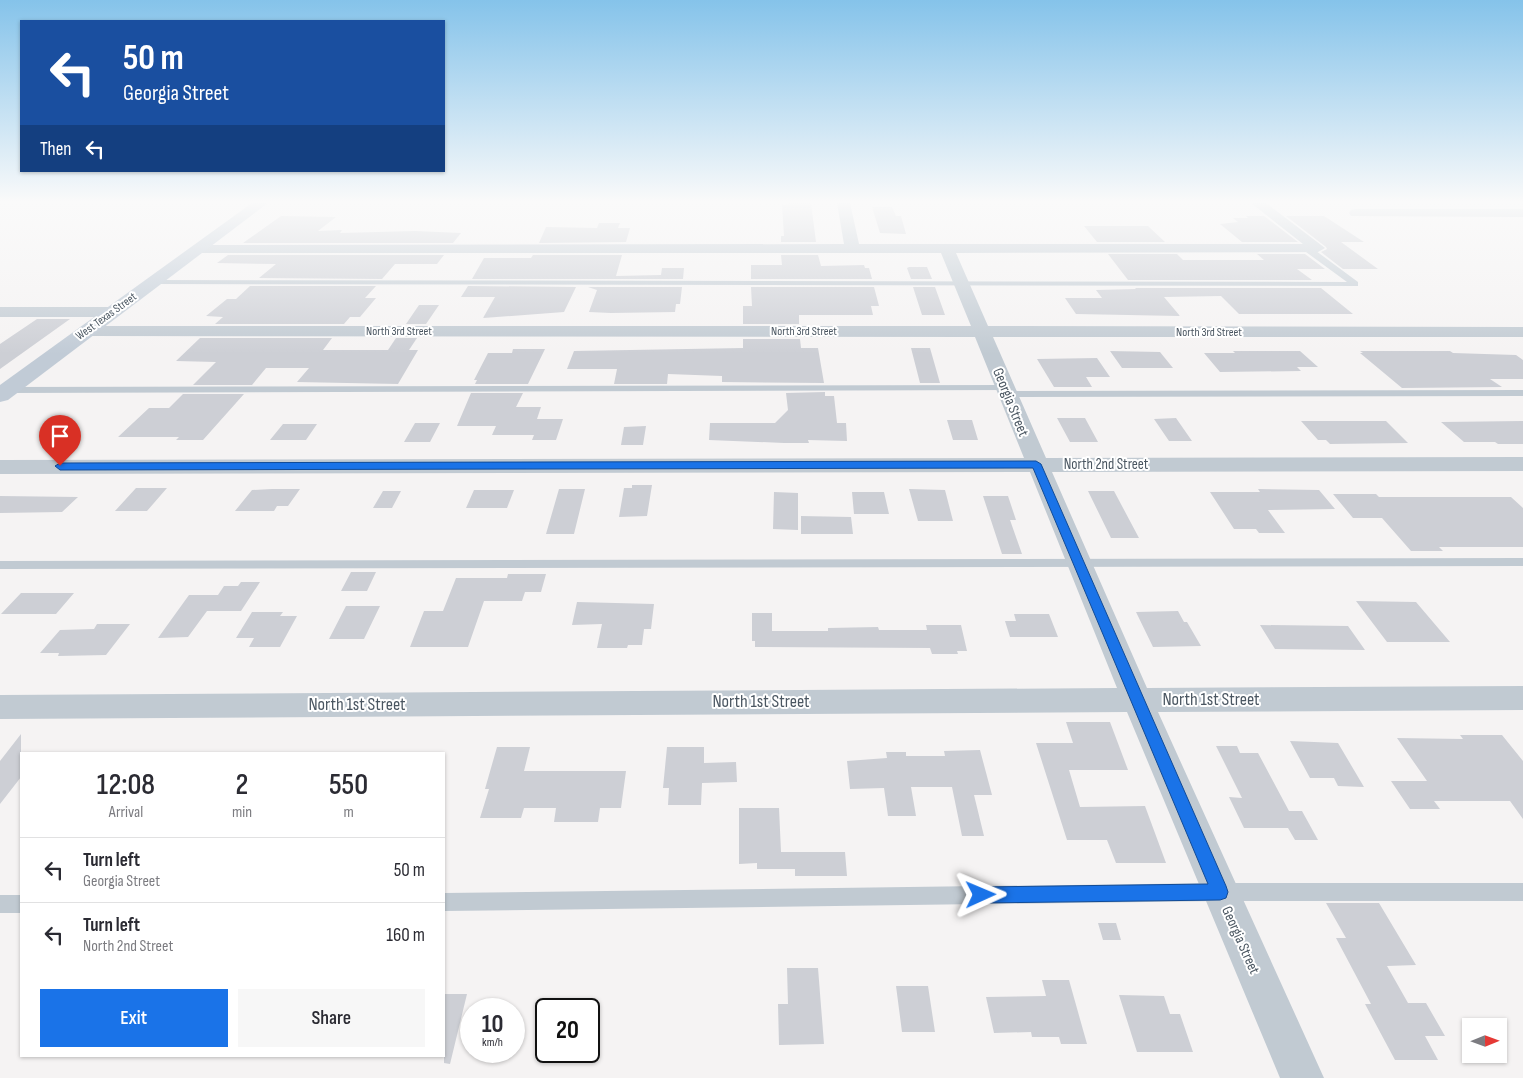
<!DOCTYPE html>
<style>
body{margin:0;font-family:"Sofia Sans Condensed",sans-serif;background:#f7f7f7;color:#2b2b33;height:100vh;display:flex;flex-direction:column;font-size:19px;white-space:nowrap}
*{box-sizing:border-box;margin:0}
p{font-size:16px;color:#7c7c81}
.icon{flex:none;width:28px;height:28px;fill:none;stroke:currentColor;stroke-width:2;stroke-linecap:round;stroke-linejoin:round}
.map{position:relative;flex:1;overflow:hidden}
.panel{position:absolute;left:20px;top:752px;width:425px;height:305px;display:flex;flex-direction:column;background:#fff;border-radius:0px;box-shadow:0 1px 4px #0004}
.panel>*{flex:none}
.guide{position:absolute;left:20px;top:20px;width:425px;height:152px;border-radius:0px;box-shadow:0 1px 4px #0004;background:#1a4fa0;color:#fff;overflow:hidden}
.needle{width:32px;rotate:89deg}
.controls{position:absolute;left:1462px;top:1018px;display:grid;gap:10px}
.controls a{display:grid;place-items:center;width:45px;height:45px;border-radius:0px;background:#fff;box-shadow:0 1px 4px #0004;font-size:25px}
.speed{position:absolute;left:460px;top:998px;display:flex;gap:10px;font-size:25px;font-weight:700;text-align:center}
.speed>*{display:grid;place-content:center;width:65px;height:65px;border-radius:50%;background:#fff;box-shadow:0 1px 4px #0004;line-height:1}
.speed small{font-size:12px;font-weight:400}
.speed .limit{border:2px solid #111;border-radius:8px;background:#fff;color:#111}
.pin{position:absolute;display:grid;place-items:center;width:42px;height:42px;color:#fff;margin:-51px -21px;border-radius:50% 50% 50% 0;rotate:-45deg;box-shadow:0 0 5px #0007}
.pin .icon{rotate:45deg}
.me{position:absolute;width:55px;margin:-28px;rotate:89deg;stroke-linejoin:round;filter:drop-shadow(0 0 4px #0008)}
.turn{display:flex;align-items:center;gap:18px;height:105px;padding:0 20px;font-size:22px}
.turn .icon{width:65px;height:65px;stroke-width:2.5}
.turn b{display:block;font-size:35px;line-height:42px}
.then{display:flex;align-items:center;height:48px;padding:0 20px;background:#0003;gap:10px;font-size:19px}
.eta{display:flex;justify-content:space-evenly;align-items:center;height:85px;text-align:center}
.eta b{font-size:30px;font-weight:600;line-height:35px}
.primary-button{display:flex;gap:10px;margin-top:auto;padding:10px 20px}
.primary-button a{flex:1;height:58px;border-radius:0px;background:#1a73e8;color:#fff;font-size:20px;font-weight:600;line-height:58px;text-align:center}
.primary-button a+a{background:#f7f7f7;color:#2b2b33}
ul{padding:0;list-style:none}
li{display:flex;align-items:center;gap:15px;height:65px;padding:0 20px;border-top:1px solid #e1e1e2}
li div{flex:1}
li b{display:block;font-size:19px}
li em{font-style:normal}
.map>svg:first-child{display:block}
.building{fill:#cdcfd5}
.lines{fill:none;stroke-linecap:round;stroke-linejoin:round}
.lane{fill:#c1cad2;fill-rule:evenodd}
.street{fill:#c1cad2;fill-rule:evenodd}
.secondary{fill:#c1cbd6;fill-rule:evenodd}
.route{fill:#1a73e8;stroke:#114b97}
.labels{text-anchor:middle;stroke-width:4;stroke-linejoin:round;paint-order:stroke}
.far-street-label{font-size:12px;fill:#4a5661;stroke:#fff}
.street-label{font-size:15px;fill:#4a5661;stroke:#fff}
.near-street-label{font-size:18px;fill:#4a5661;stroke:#fff}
</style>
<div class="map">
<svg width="1523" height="1078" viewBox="0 0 1523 1078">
<rect width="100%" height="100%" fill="#f5f3f3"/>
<!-- building -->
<path class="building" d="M788,203h23l5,39h-35v-6h3l-2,-31h7z
M872,207h20l4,9h5l5,18 -26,-1z
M281,216l55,1 -18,14 24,-1 -2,3 75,-2 46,2 -8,10h-210z
M1246,216h18l34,26h-56l-22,-18 18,-2 -5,-4h15z
M1286,216h38l40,26h-23l37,27h-35l-22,-17 6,-3 -1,-2z
M599,223h21l-2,5h12l-4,14 -87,1 7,-16 51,1z
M1084,226h64l17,16h-68z
M1108,254h69l6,6h81l-7,-6h48l20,15h-28l15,11h-184z
M228,255h216l-7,9h-42l-13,15 -123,-1 17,-14 -59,-1z
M533,255h89l-6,21 45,-1 1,-7h22l-1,11h-211l12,-21h47z
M781,255h37l3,11 43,-1 1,3h4l3,11h-121v-14h31z
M909,267h18l5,12h-21l-4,-11z
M250,286h126l-11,12h11l-16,19h-10l-6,7h-129l8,-7 -17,-1 21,-17h9z
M468,286l108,1 -12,25 -81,6 12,-21h-34z
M588,287h94l-2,17h-4l-1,8 -64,1 -22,-1 8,-22z
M751,287h123l5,19h-8l2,9h-74v9h-56v-18h9z
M913,287h22l10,28h-23z
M1135,288h186l32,26h-114l-18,-18 -57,1 16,19 -104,-2 -11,-16h37l-6,-8 40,-1z
M419,305h20l-13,19h-20z
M37,319h33l-70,50v-25z
M200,338h132l-9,12h65l8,-12h21l-8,12h9l-20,34 -101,-2 12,-14h-43l-14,17h-59l23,-23 -40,-1z
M743,339h57l1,9h17l6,35 -102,-1v-6l-54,-2 -1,10h-53l3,-15h-50l7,-18 169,-3z
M911,348h19l10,35h-20z
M513,349h32l-17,35h-53l2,-4h-3l14,-27h24z
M1110,351l50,1 13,16h-51z
M1233,351h67l18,16h-21l4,4 -81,1 -16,-19h31z
M1360,351h90l3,2 63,2 7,5v19h-33l12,8 -100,1 -42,-35h3z
M1097,358l13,19h-24l6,10h-38l-17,-28z
M825,392v4h9l3,27h9l1,18 -39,-1 1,3h-25l-75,-3 1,-17h65l13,-13 -2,-17z
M471,393h52l-7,14h25l-4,12h26l-7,21h-24l2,-5h-42l4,-9h-39z
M183,394h61l-41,46h-27l3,-3h-61l31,-29h20z
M1057,418h28l13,24h-28z
M1176,418l16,23h-23l-15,-22z
M947,420h25l6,20h-25z
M1301,421h85l22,22 -78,1 -4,-4h-8z
M1523,421v23h-25l-3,-2h-31l-23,-20z
M415,423h25l-10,19h-26z
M283,424h34l-11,16h-36z
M646,426l-3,19h-22l3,-18z
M632,485h20l-5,31 -28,1 5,-29h8z
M136,488h31l-20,23h-32z
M272,489h28l-12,17h-11l-3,5h-39l17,-21z
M559,489h26l-11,45h-28z
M909,489l36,1 8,31h-35z
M1258,489l61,1 16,19 -67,1 17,23h-26l-3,-4h-22l-24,-37h50z
M474,490h40l-7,18h-41z
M383,491h18l-9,17h-19z
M1088,491h26l25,47h-28z
M774,492l24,1v37l-25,-1z
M852,492h32l5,22h-35z
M1333,494h43l3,3h132l12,11v39h-84l4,4h-32l-29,-33h-29z
M0,496l78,1 -16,15 -62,1z
M983,496h25l8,24h-6l12,34h-20z
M801,516l50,1 2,17h-52z
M351,572h25l-9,19h-26z
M508,574h38l-5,18h-16l-3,9h-38l-16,46h-58l14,-36h19l13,-33h51z
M241,582h19l-19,29h-34l-19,26 -30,1 31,-43h29l6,-9h14z
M21,593h53l-18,21h-55z
M1356,601l60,1 34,40h-63z
M577,602l77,2 -3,25h-7l-2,16h-14l-1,3h-30l5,-24 -30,1z
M346,606h34l-16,33h-35z
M1178,611l6,11h3l14,24 -48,1 -17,-35z
M252,612h31l-3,4h17l-17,31h-31l5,-9h-18z
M752,613h20v18h56v-3l50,-1 1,3h48l-1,-5h35l6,26h-10l1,3h-26l-2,-6 -175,-1v-6h-3z
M1014,614h35l9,23h-48l-5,-16h11z
M97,624h33l-24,31 -48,1 1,-3h-19l20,-23 34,-1z
M1260,625l88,1 17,24 -90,-1z
M1066,722h44l18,48h-59l11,37 65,-1 21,57h-50l-9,-23h-40l-31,-97h37z
M21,734v43l-21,27v-43z
M1460,735h42l21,26v58l-13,-18h-76l6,8h-30l-19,-28h36l-30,-43 66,1z
M1290,741l48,2 26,44 -26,-1 -4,-8h-24z
M1216,746h21l3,7h18l31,58h13l16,29h-23l-7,-12h-44l-15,-31 13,1z
M497,747h33l-6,24h102l-5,37h-21l-2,14h-44l2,-14h-32l-3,10h-41l9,-29h-4z
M667,747h37v16l32,-1 1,20 -35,1 -1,22h-33l1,-17h-6z
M980,750l12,45h-18l10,41h-22l-10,-49h-41l5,29h-28l-4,-28 -34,1 -3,-28 40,-3 -1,-6h20v4h39l-1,-5z
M739,808h40l2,44h64l2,24h-52v-7h-38v-6l-18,1z
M1326,903h53l37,62 -29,1 21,37h18l19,33h-20l13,24h-43l-30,-56h6l-35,-66h10z
M1098,923h18l5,17h-18z
M787,968h31l6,76 -45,1 -1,-41h10z
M1042,980h27l18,64h-26l-2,-7h-27l-1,-5 -37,1 -8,-36 60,-1z
M896,986h32l7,46h-33z
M444,994h23l-17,70 -6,-1z
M1119,995l45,1 6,18h10l13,38h-56z"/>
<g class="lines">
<!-- lane -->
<path class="lane" d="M1306,248h6l46,34v4l-1206,-2 -4,-2 4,-2 1195,2 -41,-30z
M1006,385l5,3 -2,2 -1002,3 -5,-3 5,-3z
M1523,390v6l-515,1 -5,-3 5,-3z
M1523,558v8l-1523,3v-8z
M1220,883h303v18h-303l-776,10v-18z
M0,895h21v18h-21z"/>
<!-- street -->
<path class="street" d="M837,203h13l9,41h444l-52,-41h15l59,45 -7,4 -362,1 32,73 535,1v10h-530l53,121 477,-1v14l-471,1 95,216 376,-2v24l-365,2 166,366h-44l-153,-366 -1127,7v-24l1117,-7 -87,-216 -1030,2v-14l1024,-2 -49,-121 -889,-1 -6,-1 -3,-4 3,-4 6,-1h885l-30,-73h-743l-7,-4 7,-4 646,-1z
M1356,209h167v8l-172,-1 -2,-3 2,-3z
M0,307h112l6,1 3,4 -3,4 -6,1h-112z"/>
<!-- secondary -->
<path class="secondary" d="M252,203h16l-260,197 -8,2v-17z"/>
</g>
<!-- sky -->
<linearGradient id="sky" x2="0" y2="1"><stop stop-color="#85c3ea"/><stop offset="0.57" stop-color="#fafafa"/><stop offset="1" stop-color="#fafafa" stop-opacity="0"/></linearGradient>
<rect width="1523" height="354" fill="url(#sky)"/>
<!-- route -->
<path class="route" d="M1036,461l5,3 185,422 2,6 -2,6 -6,2 -239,3 -6,-2 -3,-6 3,-6 6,-2 227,-3 -175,-416 -973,2 -5,-4 5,-3z"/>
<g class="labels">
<!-- far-street labels -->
<g class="far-street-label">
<text transform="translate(106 316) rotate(-36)" y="4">West Texas Street</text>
<text x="399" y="335">North 3rd Street</text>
<text x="804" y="335">North 3rd Street</text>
<text x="1209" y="336">North 3rd Street</text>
</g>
<!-- street labels -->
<g class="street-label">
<text transform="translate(1011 402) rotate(68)" y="5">Georgia Street</text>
<text x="1106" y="469">North 2nd Street</text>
<text transform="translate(1241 940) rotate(66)" y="5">Georgia Street</text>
</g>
<!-- near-street labels -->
<g class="near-street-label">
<text x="1211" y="705">North 1st Street</text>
<text x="761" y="707">North 1st Street</text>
<text x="357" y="710">North 1st Street</text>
</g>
</g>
</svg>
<div class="controls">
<a><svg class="needle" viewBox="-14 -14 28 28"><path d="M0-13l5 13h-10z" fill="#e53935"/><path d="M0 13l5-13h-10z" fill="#7c7c81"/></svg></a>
</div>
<div class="speed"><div>10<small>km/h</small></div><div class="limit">20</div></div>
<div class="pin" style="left:60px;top:466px;background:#d93025"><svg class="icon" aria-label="arrive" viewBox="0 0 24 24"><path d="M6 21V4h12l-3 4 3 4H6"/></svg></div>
<svg class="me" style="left:981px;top:895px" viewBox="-20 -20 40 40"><path d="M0-17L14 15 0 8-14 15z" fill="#1a73e8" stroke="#fff" stroke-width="4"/></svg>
<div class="guide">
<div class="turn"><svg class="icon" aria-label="left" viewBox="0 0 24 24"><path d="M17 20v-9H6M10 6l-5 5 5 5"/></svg><div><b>50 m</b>Georgia Street</div></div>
<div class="then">Then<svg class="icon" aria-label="left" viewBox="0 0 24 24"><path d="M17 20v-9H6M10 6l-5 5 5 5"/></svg></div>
</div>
<section class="panel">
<div class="eta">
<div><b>12:08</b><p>Arrival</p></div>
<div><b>2</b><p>min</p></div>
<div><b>550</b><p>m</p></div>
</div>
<ul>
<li><svg class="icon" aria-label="left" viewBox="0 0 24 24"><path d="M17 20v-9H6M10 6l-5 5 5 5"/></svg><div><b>Turn left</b><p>Georgia Street</p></div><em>50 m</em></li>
<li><svg class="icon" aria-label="left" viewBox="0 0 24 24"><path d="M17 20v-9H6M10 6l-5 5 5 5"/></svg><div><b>Turn left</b><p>North 2nd Street</p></div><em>160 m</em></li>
</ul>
<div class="primary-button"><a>Exit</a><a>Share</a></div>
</section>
</div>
